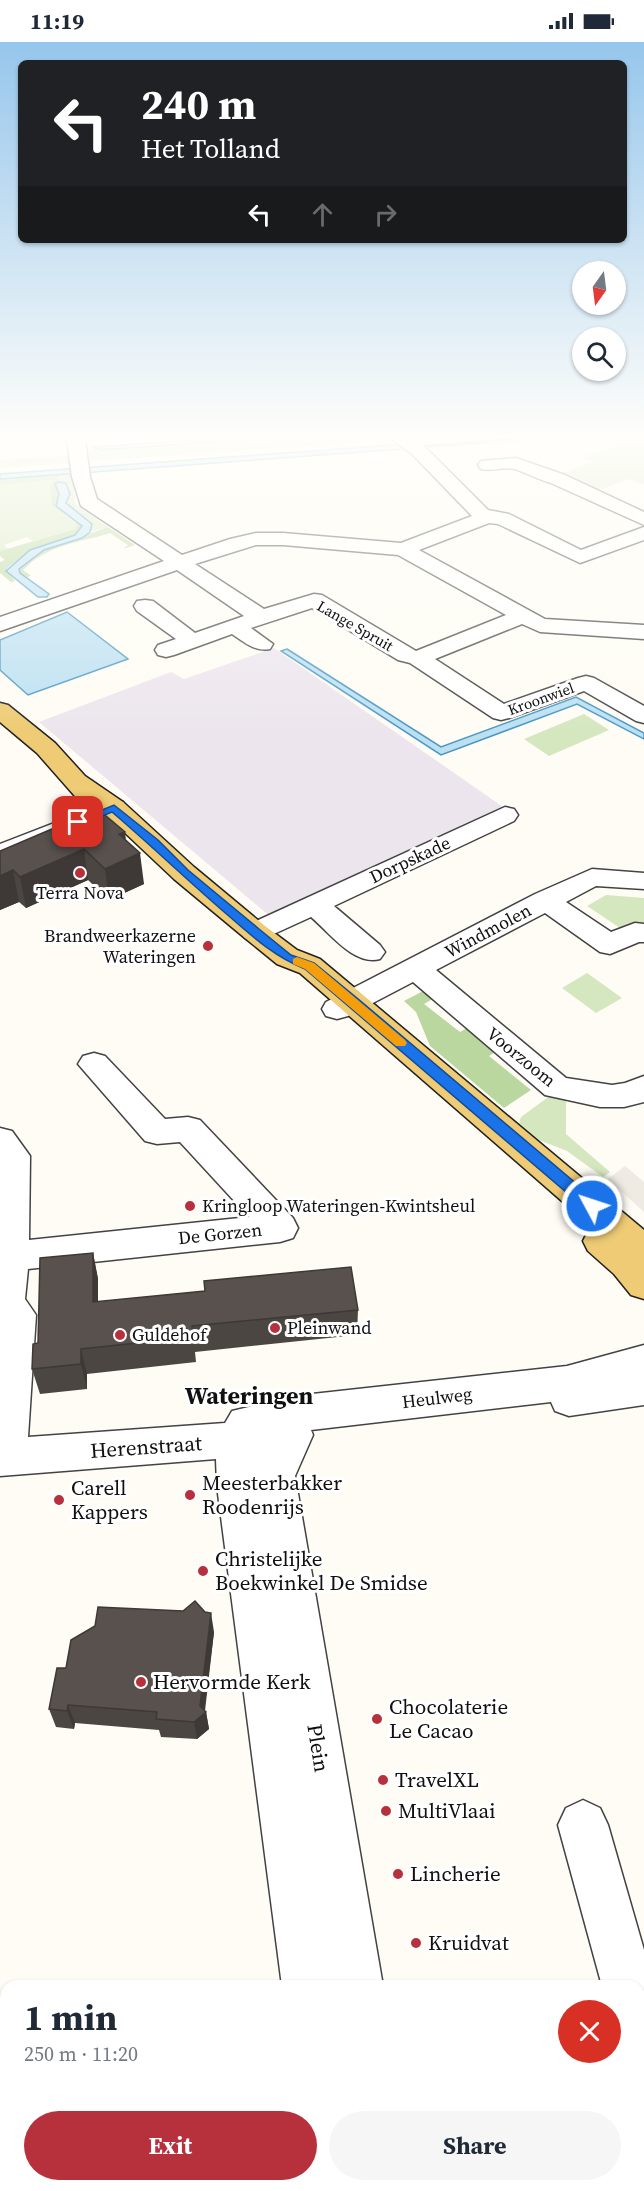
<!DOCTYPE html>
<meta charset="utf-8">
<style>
body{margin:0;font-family:"Source Serif 4",serif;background:#f6f6f7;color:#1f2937;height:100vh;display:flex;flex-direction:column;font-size:22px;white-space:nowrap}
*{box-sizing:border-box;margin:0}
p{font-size:20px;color:#747a83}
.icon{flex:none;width:33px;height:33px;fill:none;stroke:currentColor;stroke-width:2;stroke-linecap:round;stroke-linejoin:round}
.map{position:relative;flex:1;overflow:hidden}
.sheet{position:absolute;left:0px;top:1938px;width:645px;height:212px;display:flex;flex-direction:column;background:#fff;border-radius:18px 18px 0 0;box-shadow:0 2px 4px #0004}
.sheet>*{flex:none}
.hud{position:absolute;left:18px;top:18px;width:609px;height:183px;border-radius:9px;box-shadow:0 2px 4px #0004;background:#202124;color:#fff;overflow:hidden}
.needle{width:39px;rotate:194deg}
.fabs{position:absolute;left:572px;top:219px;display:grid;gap:12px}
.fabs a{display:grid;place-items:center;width:54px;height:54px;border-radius:50%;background:#fff;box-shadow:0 2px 4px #0004;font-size:30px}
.pin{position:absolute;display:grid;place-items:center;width:51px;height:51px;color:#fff;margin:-26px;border-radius:12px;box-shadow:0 3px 9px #0006}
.me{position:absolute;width:66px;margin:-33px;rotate:310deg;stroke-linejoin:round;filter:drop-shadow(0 0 4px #0008)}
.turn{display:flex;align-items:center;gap:21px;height:126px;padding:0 24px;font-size:27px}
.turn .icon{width:78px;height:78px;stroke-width:2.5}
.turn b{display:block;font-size:42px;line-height:51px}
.lanes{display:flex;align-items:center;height:57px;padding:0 24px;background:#0003;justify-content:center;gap:30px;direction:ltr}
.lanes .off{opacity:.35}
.round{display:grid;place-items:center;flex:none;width:63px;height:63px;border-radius:32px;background:#f6f6f7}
.overview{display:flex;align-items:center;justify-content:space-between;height:102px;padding:0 24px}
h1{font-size:36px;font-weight:700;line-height:45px}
.primary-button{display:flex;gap:12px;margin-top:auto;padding:12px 24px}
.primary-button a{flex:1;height:69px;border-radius:36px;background:#b7313d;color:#fff;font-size:24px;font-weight:700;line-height:69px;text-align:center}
.primary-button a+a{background:#f6f6f7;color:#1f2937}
.status{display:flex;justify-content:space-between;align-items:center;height:42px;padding:0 30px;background:#fff;direction:ltr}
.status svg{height:16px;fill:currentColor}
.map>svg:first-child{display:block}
.industrial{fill:#ece5ed}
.green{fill:#d5e7bf}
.forest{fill:#bad79f}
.plaza{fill:#efebe2}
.water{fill:#bce0f2;stroke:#4898c4;stroke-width:1.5}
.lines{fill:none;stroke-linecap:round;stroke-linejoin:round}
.minor-casing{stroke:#434343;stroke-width:3}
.major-casing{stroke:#212121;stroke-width:3}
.minor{fill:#fff;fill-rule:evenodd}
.major{fill:#eecb74;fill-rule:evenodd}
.wall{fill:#4c4642}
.shaded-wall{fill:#3e3936}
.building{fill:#58514d;stroke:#3e3936;stroke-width:1.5}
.route{fill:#1a73e8;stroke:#114b97;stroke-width:1.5}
.slow{fill:#f59e0b}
.poi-dot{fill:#b7313d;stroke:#fff;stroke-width:2}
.labels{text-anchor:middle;stroke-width:6;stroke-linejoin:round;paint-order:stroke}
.far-street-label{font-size:15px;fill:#101010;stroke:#fff}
.street-label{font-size:18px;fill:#101010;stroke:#fff}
.poi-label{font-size:18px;fill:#101010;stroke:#fff;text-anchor:start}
.near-street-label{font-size:21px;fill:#101010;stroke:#fff}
.near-poi-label{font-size:21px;fill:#101010;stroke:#fff;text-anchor:start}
.district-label{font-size:24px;font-weight:bold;fill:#101010;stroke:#fff}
</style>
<div class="status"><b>11:19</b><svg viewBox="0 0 49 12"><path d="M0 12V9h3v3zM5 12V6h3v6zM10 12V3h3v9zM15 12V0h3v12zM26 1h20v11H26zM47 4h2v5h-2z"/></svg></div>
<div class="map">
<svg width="644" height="2149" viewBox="0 0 644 2149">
<rect width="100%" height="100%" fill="#fefcf4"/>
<!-- industrial -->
<path class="industrial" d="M274,606l232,161 -234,109 -233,-196 132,-50 13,7z"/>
<!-- green -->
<path class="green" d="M342,391h38l12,7 -302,21 -3,-14 14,3z
M644,398v45l-15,-6 -32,12 -37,-17 33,-12 -11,-5 45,-15 5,2z
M69,414l1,7 -70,5v-8z
M71,431l5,32 32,22 -18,5 2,-8 -26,-21 4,-9 -4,-11 -7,-1 -1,-7z
M53,438l-3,8 2,18 21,13 4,6 -2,4 -42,12 -6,-4 -23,8 4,4 -8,2v-66z
M584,672l25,16 -60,26 -25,-17z
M606,853l38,3v31l-21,1 -36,-24z
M587,931l35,25 -26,15 -34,-25z
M551,1053l15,5v34l44,38 -7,5 -36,-26 -28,-11 -20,-17 2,-6z"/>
<!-- forest -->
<path class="forest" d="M58,433l1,7 -4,2 4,10 -3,12 26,20 -7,9 -45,15 -23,18v3l8,10 -4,1 -11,-9v-11l5,-2 -5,-4v-5l75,-22 2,-4 -4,-6 -21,-13 -2,-18 3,-8 -53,5v-6z
M108,485l27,18 -12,4 5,-4 -18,-12c-31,10 -62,11 -87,37l8,6 -4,1 -7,-4 -1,-4 25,-19z
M427,947l9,8 -12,7 36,28 12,-7 28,24 -11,7 42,34 -27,18 -74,-62 -14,-34 -12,-11z"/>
<!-- plaza -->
<path class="plaza" d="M625,1124l19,16v30l-36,-33z"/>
<!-- water -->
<path class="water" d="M294,391h48l-241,17 -8,-3z
M555,391h62l-617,46v-5z
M59,440l7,1 4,11 -4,9 26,21 -2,8 -8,6 -38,12 -25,19 1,4 29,21 -2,3h-9l-32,-26 24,-21 45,-15 7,-9 -26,-20 3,-12 -4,-10z
M67,570l61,47 -100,36 -28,-25v-30z
M287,607l154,98 135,-50 68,36v6l-67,-35 -136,51 -160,-104z"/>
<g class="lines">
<defs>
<path id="minor" d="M66,391h18l6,44 7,22 85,56 48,-16 26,-6h27l118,10 71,-27 -60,-62 -28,-21h22l4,2 109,-2 -3,4 -6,1 -87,7 65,65 21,4 72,36 63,-23v13l-64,23 -82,-39 -9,-1 -70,27 126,69 99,6v14l-104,-7 -18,-8 -87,35 69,45 74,-26 8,-2 8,2 50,28v17l-8,-2 -52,-30 -75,27 -8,2 -8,-2 -83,-55 -12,-3 -86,-52 -61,20 22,16 -3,5c-15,3 -26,-7 -38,-15l-58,21 -8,2 -8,-2 -3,-5 3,-5 18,-6 -39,-28 -3,-5 3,-5 8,-1 8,1 42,32 49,-17 -67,-46 -177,61v-14l164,-56 -83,-55 -9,-29zM256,503h27l115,10 108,60 -90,36 -94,-56 -8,-1 -50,15 -69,-45z
M516,416l49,17 79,37v13l-93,-42c-12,-3 -24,-10 -36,-14 -11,-3 -23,3 -34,0l-3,-4 3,-4z
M114,758l9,2 4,6 -4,6 -123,47v-17z
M505,765l9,2 4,6 -4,6 -180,85 46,39 5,7 -5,7c-26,7 -50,-26 -69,-42l-46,21 -10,3 -10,-3 -4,-6 4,-6z
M592,827l52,4v16l-48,-3 -30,16 45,30 24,-9 9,1v18h-5l-29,12 -10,-2 -55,-39 -109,57 130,108 46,7 13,-2 19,-7v26l-20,5h-24l-55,-12 -132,-113 -65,34 -11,3 -11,-3 -4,-7 4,-7 209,-108z
M94,1011l11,3 60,63 23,-2 12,3 93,98 5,10 -5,10 -13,4 -252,27 -3,30 11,16 -8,122 197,-14 7,-12 62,-15 273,-30 77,-21v60l-75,11 -14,-5 -4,-9 -240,28 2,5 -18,41 88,510h-101l-65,-500 -1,-27 -216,17v-348l12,3 18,25 -1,84 220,-23 -69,-75 -23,2 -12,-3 -67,-77 5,-8z
M583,1758l17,8 8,17 36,125v120l-5,-2v-82h-37l-44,-161 8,-17z
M309,2144h108l2,5h-109z"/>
<path id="major" d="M0,661l8,2 47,38 30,33 38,26 71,65 71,59 32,24 23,9 324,271v69l-13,-4 -17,-21 -26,-23 -5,-10 5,-10 6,-2 -294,-256 -23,-9 -32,-26 -71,-59 -69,-65 -12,-9 -12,-2 -44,-50 -37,-31z"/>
</defs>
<!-- minor casing -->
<use href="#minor" class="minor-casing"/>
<!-- major casing -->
<use href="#major" class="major-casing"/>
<!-- minor -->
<use href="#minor" class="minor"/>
<!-- major -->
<use href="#major" class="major"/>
</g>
<!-- wall -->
<path class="wall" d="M53,780l73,18 18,44 -35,16 -21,-20 -62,28 -7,-6 -19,8v-59l54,-23z
M93,1211l5,26v23l260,8 -1,25 -162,17 1,10 -109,12v15l-47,5 -8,-25 6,-26z
M214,1590l-9,79 1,1 3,17 -12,10 -36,-2 -2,-7 -84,-7 -1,6 -18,-2 -7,-18 17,-41z"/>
<!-- shaded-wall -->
<path class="shaded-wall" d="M125,790l3,26 12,-5 4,31 -35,16 -4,-31 14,-35z
M84,807l4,31 -62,28 -6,-31z
M13,828l6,32 -19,8v-34z
M93,1211l5,26v49l-5,-26z
M81,1307l6,25v15l-6,-25z
M211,1571l3,19 -10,81 2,-1 3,17 -12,10 -3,-17 6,-16z
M68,1663l7,18 -1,6 -7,-18z"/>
<!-- building -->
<path class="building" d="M81,759l19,16 5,-2 20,17 -6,2 21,19 -35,16 -21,-20 -64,28 -7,-7 -13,6v-25l59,-25 -6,-4z
M93,1211v49l112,-11 -1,-10 147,-14 7,43 -166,16 1,11 -112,12v15l-49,5 1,-25 5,-1 2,-85z
M195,1559l10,11 6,1 -11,93 6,6 -12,10 -38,-3 1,-7 -89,-7 -1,6 -18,-2 8,-41h9l5,-28 24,-14 3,-19 85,4z"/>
<!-- sky -->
<linearGradient id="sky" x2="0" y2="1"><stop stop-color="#96c6ec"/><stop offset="0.57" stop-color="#fffefa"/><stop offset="1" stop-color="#fffefa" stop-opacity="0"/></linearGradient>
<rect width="644" height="692" fill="url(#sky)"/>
<!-- route -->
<path class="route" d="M114,763l44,35 30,30 71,59 32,26 23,8 43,35 241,204 2,4 -2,4h-11l-282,-241c-30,-12 -51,-31 -75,-52 -40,-34 -78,-71 -118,-105l-30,12h-8l-1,-2z"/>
<!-- slow -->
<path class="slow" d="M297,915l17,6 91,77 2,3 -2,3h-9l-91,-77 -12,-5v-5z"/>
<!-- markers -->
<g class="poi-dot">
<circle cx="80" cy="831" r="6"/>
<circle cx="208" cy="904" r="6"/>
<circle cx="190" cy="1164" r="6"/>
<circle cx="275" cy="1286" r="6"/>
<circle cx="120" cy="1293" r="6"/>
<circle cx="190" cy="1453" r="6"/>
<circle cx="59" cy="1458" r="6"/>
<circle cx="203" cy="1529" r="6"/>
<circle cx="141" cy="1640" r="6"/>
<circle cx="377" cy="1677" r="6"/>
<circle cx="383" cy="1738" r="6"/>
<circle cx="386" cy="1769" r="6"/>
<circle cx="398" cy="1832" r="6"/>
<circle cx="416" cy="1901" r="6"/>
</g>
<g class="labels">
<!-- far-street labels -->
<g class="far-street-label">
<text transform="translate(355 584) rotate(30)" y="5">Lange Spruit</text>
<text transform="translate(541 657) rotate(-20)" y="5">Kroonwiel</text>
</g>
<!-- street labels -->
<g class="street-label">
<text transform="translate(410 818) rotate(-25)" y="6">Dorpskade</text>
<text transform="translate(488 889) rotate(-28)" y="6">Windmolen</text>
<text transform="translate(521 1015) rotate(39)" y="6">Voorzoom</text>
<text transform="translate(220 1192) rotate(-6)" y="6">De Gorzen</text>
<text transform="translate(437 1356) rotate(-7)" y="6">Heulweg</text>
</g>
<!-- poi labels -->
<g class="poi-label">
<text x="80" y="857" text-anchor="middle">Terra Nova</text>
<text x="196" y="900" text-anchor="end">Brandweerkazerne<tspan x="196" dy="21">Wateringen</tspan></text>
<text x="202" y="1170">Kringloop Wateringen-Kwintsheul</text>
<text x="287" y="1292">Pleinwand</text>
<text x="132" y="1299">Guldehof</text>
</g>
<!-- near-street labels -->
<g class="near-street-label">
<text transform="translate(146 1405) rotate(-4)" y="7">Herenstraat</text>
<text transform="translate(318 1706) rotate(81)" y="7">Plein</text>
</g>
<!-- near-poi labels -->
<g class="near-poi-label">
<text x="202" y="1448">Meesterbakker<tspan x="202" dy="24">Roodenrijs</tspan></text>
<text x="71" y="1453">Carell<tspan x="71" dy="24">Kappers</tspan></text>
<text x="215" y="1524">Christelijke<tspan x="215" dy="24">Boekwinkel De Smidse</tspan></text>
<text x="153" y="1647">Hervormde Kerk</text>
<text x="389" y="1672">Chocolaterie<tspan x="389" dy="24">Le Cacao</tspan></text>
<text x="395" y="1745">TravelXL</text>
<text x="398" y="1776">MultiVlaai</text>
<text x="410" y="1839">Lincherie</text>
<text x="428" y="1908">Kruidvat</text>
</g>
<!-- district labels -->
<g class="district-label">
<text x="249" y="1362">Wateringen</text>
</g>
</g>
</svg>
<div class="fabs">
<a><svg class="needle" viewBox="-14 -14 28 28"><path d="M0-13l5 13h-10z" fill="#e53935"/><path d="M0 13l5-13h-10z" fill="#747a83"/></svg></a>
<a><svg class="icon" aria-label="search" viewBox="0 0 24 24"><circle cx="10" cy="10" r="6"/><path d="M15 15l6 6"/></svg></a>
</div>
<div class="pin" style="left:78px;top:780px;background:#d93025"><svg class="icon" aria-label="arrive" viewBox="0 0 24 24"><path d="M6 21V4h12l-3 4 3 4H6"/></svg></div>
<svg class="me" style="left:592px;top:1164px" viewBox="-20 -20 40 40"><circle r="17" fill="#1a73e8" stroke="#fff" stroke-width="3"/><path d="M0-11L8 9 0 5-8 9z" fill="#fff"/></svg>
<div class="hud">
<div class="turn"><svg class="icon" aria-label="left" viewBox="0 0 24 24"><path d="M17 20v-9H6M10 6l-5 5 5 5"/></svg><div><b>240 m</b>Het Tolland</div></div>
<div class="lanes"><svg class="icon" aria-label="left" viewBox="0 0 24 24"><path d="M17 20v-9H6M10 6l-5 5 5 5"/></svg><svg class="icon off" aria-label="ahead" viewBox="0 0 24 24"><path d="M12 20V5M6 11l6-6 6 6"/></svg><svg class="icon off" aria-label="right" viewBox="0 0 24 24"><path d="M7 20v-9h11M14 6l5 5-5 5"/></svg></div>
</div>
<section class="sheet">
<div class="overview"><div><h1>1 min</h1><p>250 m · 11:20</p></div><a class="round" style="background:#d93025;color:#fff"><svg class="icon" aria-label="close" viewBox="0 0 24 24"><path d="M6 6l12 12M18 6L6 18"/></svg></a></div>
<div class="primary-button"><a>Exit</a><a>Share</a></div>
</section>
</div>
